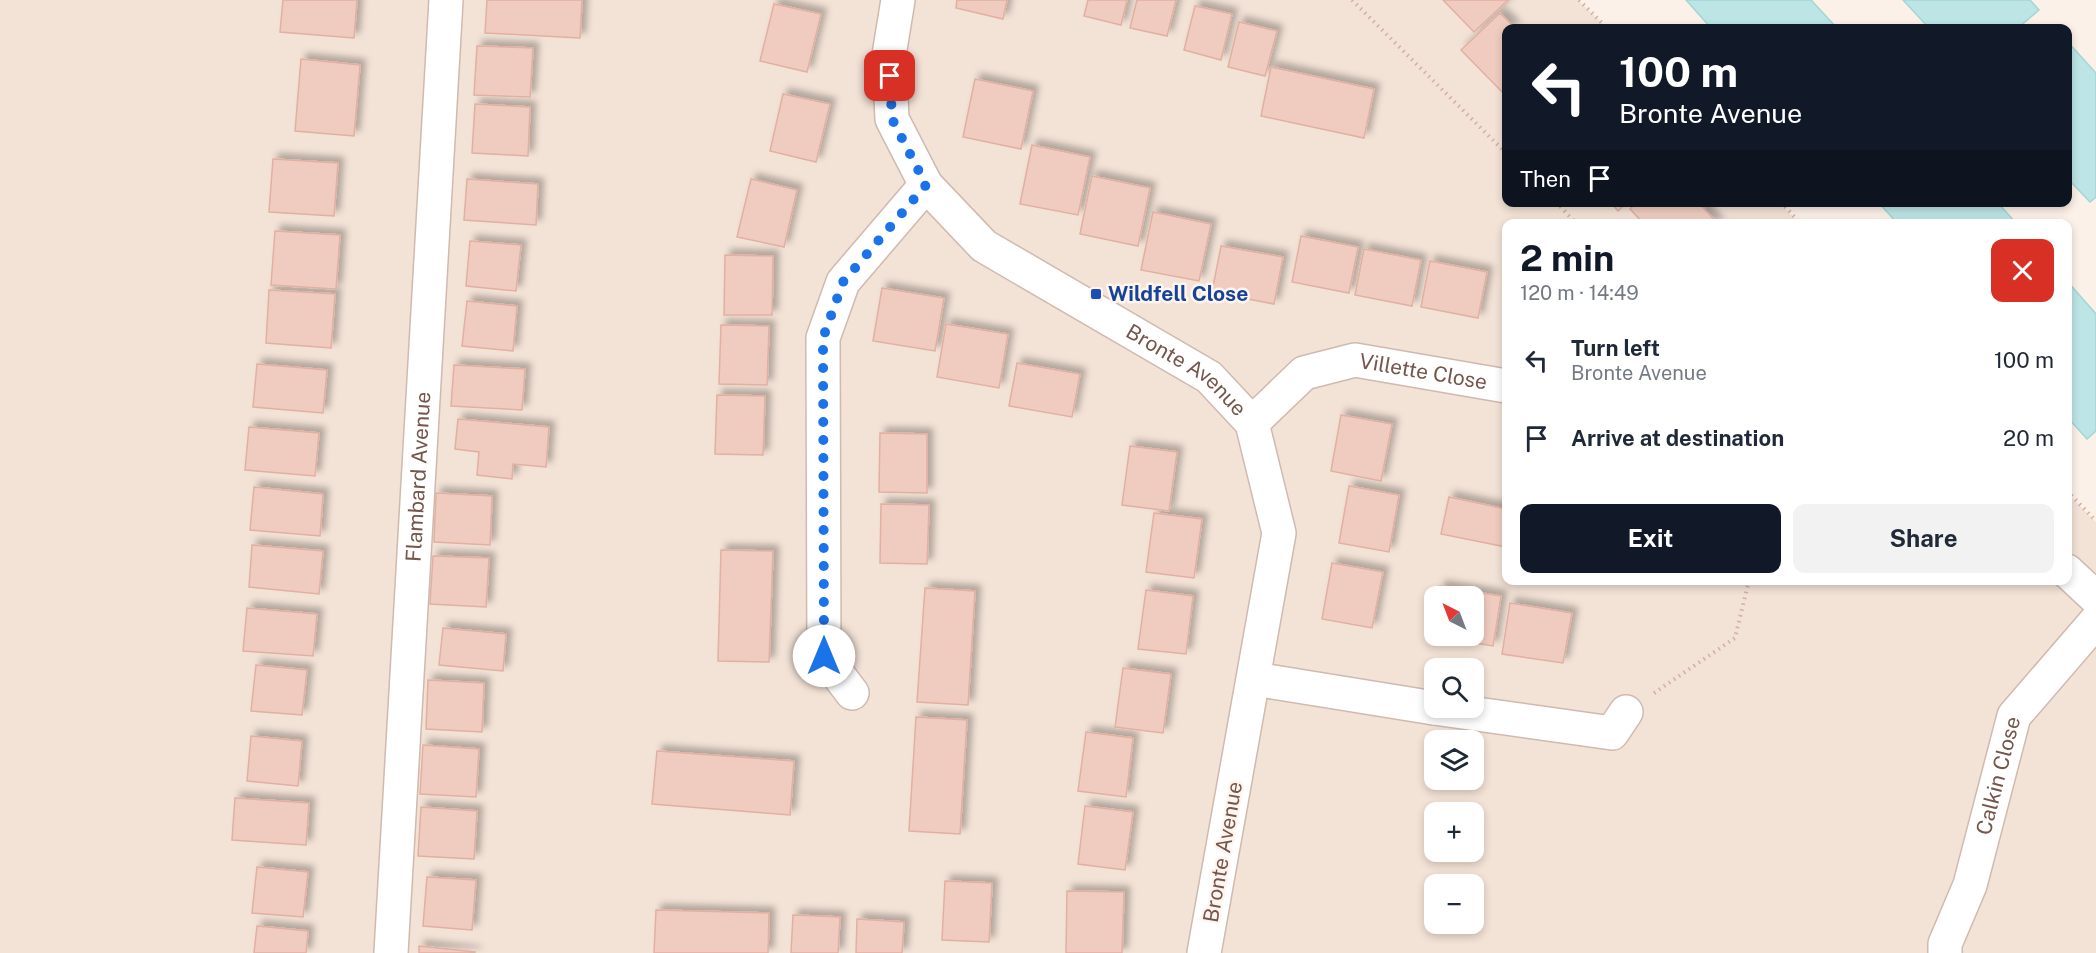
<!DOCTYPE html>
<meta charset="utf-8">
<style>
body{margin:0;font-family:"Public Sans",sans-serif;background:#f2f2f3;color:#1f2937;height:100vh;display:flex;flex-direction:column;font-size:22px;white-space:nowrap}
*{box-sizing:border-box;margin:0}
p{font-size:20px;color:#747a83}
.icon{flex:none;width:33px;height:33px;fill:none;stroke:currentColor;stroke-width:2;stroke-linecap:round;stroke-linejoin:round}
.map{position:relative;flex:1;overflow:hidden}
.side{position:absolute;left:1502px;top:219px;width:570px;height:366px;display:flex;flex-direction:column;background:#fff;border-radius:12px;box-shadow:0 3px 9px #0003}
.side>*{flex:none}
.guide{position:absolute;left:1502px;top:24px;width:570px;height:183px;border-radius:12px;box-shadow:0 3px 9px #0003;background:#111827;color:#fff;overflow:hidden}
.needle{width:39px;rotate:318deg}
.tools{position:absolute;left:1424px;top:586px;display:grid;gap:12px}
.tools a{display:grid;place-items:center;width:60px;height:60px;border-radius:12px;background:#fff;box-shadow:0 3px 9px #0003;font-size:30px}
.pin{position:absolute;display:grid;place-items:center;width:51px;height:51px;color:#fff;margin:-26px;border-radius:12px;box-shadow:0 3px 9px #0006}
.me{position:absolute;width:66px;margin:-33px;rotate:0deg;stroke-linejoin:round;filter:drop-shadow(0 0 4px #0008)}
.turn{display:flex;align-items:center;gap:21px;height:126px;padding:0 18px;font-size:27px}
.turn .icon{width:78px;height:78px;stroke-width:2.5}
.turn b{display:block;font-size:42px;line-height:51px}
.then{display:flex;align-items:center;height:57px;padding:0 18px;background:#0003;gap:12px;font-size:22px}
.round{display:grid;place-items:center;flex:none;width:63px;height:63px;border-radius:12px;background:#f2f2f3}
.head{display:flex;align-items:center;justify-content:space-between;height:102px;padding:0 18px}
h1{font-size:36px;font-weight:700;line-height:45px;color:#111827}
.cta{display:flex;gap:12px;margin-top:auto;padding:12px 18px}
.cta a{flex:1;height:69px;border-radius:12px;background:#111827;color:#fff;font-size:24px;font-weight:700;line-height:69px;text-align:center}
.cta a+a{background:#f2f2f3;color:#1f2937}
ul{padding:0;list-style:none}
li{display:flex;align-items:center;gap:18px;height:78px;padding:0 18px}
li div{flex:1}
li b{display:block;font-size:22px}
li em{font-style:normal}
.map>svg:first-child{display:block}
.residential{fill:#f3e2d6;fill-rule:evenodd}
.water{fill:#bde5e5;stroke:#a3d6d6;stroke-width:1.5}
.building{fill:#f0ccc0;stroke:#e2b0a1;stroke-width:1.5;filter:url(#shadow)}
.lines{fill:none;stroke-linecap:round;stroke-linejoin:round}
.minor-casing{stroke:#cfbab0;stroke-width:36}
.path{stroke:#d5afa3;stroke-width:4;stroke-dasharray:1.5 4.5;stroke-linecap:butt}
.minor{stroke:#fff;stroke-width:33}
.route{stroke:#1a73e8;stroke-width:10;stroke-dasharray:0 18}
.transit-dot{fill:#1a4fb4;stroke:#fef5ee;stroke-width:2}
.labels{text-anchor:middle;stroke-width:5;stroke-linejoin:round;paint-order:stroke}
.transit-label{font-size:21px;font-weight:bold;fill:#164399;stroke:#fef5ee;text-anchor:start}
.street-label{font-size:21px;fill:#75554c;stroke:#fef5ee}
</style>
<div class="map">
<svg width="2096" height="953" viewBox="0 0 2096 953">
<defs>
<filter id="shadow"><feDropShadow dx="5.5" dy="-5.5" stdDeviation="3" flood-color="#0004"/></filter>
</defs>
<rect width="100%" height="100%" fill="#fcf1e8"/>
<!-- residential -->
<path class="residential" d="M0,0h1578l29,28h-101v174l273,1 21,20 -294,1v356h561v-87l29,29v431h-2096zM1434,597h39v39h-39zM1434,669h39v39h-39zM1434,741h39v39h-39zM1434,813h39v39h-39zM1434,885h39v39h-39z"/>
<!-- water -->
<path class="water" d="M1686,0h125l26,28h-126z
M1903,0h127l9,10 -21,18h-89z
M2067,41l29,32v124l-6,5 -23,-24z
M1879,203h119l18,20h-119z
M2067,281l29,33v117l-9,8 -20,-22z"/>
<!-- building -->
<path class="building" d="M283,0h74l-3,38 -74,-6z
M487,0h95l-2,38 -95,-5z
M957,0h50l-4,19 -47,-11z
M1088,0h39l-6,25 -37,-9z
M1137,0h39l-9,36 -37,-8z
M1443,0h65l-34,32z
M774,4l47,10 -14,58 -47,-11z
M1195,6l37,8 -11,46 -37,-10z
M1500,13l15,15h-9v68l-45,-46z
M1239,22l38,9 -12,45 -37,-9z
M477,46l56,2 -3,49 -56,-2z
M301,59l59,6 -6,71 -59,-5z
M1271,67l103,22 -10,49 -103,-22z
M975,79l58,12 -12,58 -58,-12z
M783,94l47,10 -14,58 -46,-11z
M475,104l55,3 -2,49 -56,-3z
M1032,145l58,12 -12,58 -58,-11z
M273,159l65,4 -4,53 -65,-4z
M1092,176l58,12 -12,58 -58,-12z
M467,179l71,5 -2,41 -72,-5z
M751,179l46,11 -13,57 -47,-10z
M1610,202h17l-9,9z
M1637,202h61l20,22h-74l-14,-15z
M1153,212l58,12 -12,57 -58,-11z
M275,231l65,4 -4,54 -65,-4z
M1301,236l57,11 -9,46 -57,-11z
M470,241l51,4 -5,46 -50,-5z
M1221,246l62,11 -9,47 -62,-12z
M1364,249l57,11 -9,46 -57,-11z
M725,255l48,1 -1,59h-48z
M1430,261l57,11 -9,46 -57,-11z
M882,288l62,10 -9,53 -62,-10z
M269,290l66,4 -4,54 -65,-5z
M467,301l50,5 -4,45 -51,-5z
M946,324l62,10 -9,54 -62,-11z
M721,325l48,1 -2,59 -48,-1z
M1017,363l63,11 -8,43 -63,-11z
M257,364l70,6 -4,43 -70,-6z
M454,365l71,4 -3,41 -71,-4z
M717,395l48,1 -2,59 -48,-1z
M1341,415l51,9 -11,57 -50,-10z
M458,419l91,8 -3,40 -33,-3 -1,15 -35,-4 2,-23 -24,-3z
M249,427l70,6 -4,43 -70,-6z
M880,433l47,1v59l-48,-1z
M1130,446l47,6 -8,59 -47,-6z
M1349,486l50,9 -10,57 -50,-9z
M254,487l69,7 -3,42 -70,-6z
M436,493l56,3 -2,49 -56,-3z
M1449,497l57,12v38l-65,-13z
M881,504l48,1 -2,59 -47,-1z
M1154,513l48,6 -8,59 -48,-6z
M252,545l71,6 -4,43 -70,-7z
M721,550l52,1 -4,111 -51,-1z
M433,556l56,2 -3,49 -56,-3z
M1332,563l51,9 -11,56 -50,-9z
M1440,586l61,10 -8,50 -61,-10 2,-14v14h39v-39h-35z
M925,588l50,3 -7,114 -51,-3z
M1146,590l47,6 -7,58 -48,-5z
M1510,603l62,10 -9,50 -61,-9z
M247,608l70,6 -4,42 -70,-5z
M443,628l63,6 -3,37 -64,-6z
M256,665l51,5 -5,45 -51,-4z
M1123,668l48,6 -8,59 -48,-6z
M428,680l56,3 -2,49 -56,-3z
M916,717l51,3 -7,114 -51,-3z
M1086,732l47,6 -7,59 -48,-6z
M251,736l51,5 -4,45 -51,-5z
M423,745l56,4 -3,48 -56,-3z
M657,751l137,10 -4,54 -138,-11z
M235,798l74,5 -3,42 -74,-5z
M1085,806l48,6 -8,58 -47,-6z
M421,807l56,4 -3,48 -56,-3z
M257,867l51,5 -5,45 -51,-4z
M427,877l49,3 -4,50 -49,-4z
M945,881l47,2 -3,59 -47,-2z
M1067,891l57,1 -2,61h-56z
M656,910l113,3 -1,40h-114z
M793,915l47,2 -2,36h-47z
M857,919l47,3 -2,31h-46z
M257,926l51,5 -2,22h-52z
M419,946l56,6v1h-56z"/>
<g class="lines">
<defs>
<g id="minor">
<path id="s1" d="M898,0l-9,55 3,64 34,66 58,61 225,131 43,46 27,110 -75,420"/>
<path id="s2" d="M1252,423l52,-50 51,-13 151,26"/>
<path d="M2067,571l29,27"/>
<path d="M1254,679l180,29"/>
<path d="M852,693l-28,-37 -1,-318 20,-56 83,-97"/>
<path d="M1434,708l178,25 14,-21"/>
<path id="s3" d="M391,953l55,-953"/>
<path id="s4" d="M1945,953v-9l25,-59 44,-169 82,-95"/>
</g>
</defs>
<!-- minor casing -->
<use href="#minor" class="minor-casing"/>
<!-- path -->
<path class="path" d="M1352,0l154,153
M1579,0l28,28
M1556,202l21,22
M1781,202l20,22
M2067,491l29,30
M1654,693l81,-55 14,-58"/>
<!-- minor -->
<use href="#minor" class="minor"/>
</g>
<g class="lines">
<!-- route -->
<path class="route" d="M824,656l-1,-318 20,-56 83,-97 -34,-66 -2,-43"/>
</g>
<!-- markers -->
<rect class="transit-dot" x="1090" y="288" width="12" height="12" rx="3"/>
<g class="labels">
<!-- transit labels -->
<g class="transit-label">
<text x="1108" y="301">Wildfell Close</text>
</g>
<!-- street labels -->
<g class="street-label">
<text dy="7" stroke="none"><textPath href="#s1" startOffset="516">Bronte Avenue</textPath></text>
<text dy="7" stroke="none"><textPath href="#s2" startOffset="194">Villette Close</textPath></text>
<text dy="7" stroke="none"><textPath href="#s3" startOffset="477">Flambard Avenue</textPath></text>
<text dy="7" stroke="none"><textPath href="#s4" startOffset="186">Calkin Close</textPath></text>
<text transform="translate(1223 852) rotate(-80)" y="7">Bronte Avenue</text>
</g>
</g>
</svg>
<div class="tools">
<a><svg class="needle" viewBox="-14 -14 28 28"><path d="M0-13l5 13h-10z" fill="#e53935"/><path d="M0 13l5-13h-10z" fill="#747a83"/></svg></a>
<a><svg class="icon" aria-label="search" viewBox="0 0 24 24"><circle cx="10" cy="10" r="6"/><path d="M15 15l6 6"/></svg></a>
<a><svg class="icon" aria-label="layers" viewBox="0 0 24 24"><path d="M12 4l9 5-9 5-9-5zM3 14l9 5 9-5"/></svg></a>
<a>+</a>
<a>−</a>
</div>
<div class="pin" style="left:890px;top:76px;background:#d93025"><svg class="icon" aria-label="arrive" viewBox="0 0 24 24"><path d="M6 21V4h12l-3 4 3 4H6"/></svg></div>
<svg class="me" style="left:824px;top:656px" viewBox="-20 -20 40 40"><circle r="19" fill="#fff"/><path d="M0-13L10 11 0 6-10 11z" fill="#1a73e8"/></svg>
<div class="guide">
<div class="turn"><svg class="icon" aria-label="left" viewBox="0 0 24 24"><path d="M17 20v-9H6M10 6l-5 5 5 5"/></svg><div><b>100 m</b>Bronte Avenue</div></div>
<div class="then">Then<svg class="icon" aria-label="arrive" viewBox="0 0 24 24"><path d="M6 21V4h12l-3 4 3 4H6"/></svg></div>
</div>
<section class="side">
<div class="head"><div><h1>2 min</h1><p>120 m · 14:49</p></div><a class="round" style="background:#d93025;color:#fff"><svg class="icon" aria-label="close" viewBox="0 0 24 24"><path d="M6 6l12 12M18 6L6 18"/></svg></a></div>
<ul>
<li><svg class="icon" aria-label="left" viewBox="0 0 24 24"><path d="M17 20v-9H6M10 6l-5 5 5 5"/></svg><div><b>Turn left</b><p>Bronte Avenue</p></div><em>100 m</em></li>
<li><svg class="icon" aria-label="arrive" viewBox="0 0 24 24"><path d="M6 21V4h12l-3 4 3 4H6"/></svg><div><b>Arrive at destination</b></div><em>20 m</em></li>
</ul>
<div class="cta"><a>Exit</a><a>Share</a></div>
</section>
</div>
